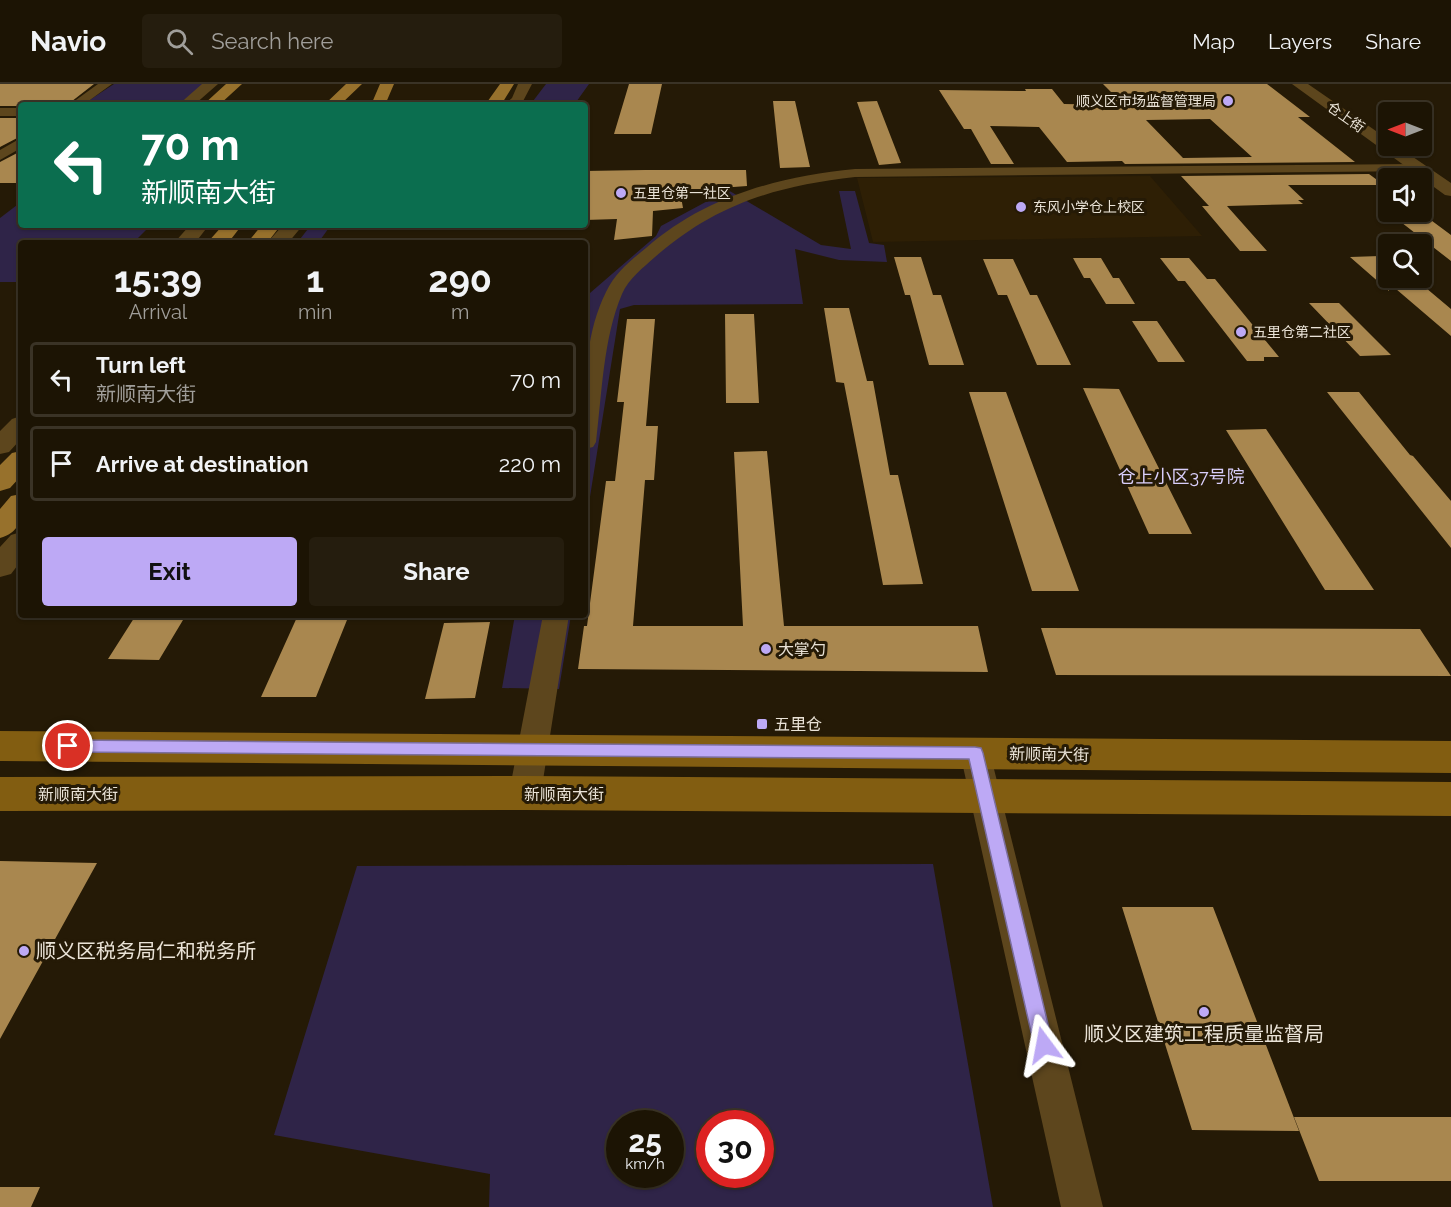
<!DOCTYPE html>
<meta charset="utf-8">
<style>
body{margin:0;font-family:Raleway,"Noto Sans SC",sans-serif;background:#251d0e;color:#f1f3f6;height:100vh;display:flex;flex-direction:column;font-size:22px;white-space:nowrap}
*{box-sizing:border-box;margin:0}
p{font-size:20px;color:#a09e9a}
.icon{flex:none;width:33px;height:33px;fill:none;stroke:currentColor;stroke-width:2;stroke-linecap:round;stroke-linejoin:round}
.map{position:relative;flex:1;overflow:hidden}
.drawer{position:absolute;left:18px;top:156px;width:570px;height:378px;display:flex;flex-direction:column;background:#1c1404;border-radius:6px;box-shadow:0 2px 4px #0004,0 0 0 2px #3a3326}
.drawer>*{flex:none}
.banner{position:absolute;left:18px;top:18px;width:570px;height:126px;border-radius:6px;box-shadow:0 2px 4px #0004,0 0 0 2px #3a3326;background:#0b6e4f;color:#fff;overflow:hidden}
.needle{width:39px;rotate:270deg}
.tools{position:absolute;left:1378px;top:18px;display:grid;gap:12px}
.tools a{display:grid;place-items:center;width:54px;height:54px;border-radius:6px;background:#1c1404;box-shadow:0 2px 4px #0004,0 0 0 2px #3a3326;font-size:30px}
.speed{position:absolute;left:606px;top:1026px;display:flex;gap:12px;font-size:30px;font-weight:700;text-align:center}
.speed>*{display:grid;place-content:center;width:78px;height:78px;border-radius:50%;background:#1c1404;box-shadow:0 2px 4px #0004,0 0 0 2px #3a3326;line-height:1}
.speed small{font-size:15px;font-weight:400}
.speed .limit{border:9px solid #d22;background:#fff;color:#111}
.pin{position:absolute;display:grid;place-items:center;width:51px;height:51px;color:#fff;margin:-26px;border:3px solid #fff;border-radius:50%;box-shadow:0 2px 6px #0007}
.me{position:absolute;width:66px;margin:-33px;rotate:347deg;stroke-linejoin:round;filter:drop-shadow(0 0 4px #0008)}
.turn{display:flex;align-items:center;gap:21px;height:126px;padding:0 24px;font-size:27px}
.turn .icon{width:78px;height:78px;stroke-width:2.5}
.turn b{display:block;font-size:42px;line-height:51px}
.eta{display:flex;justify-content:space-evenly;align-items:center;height:102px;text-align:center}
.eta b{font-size:36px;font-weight:700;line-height:42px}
.button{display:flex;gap:12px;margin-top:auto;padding:12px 24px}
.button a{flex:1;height:69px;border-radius:6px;background:#bda9f5;color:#111;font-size:24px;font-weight:700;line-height:69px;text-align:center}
.button a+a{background:#251d0e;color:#f1f3f6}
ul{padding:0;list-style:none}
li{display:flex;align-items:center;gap:18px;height:75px;margin:0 12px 9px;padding:0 12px;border:3px solid #3a3326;border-radius:6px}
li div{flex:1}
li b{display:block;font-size:22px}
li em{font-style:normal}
header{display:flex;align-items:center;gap:36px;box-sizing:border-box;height:84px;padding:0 30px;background:#1c1404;border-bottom:2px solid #3a3326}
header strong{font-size:28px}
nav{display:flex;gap:33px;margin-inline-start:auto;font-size:21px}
.search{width:420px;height:54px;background:#251d0e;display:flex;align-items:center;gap:15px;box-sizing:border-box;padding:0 21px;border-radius:6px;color:#a09e9a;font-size:22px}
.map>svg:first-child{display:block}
.built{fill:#2e1f05}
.green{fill:#2f2448;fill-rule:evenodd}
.building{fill:#a9874f;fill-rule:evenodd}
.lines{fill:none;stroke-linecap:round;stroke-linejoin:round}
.minor{fill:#5d461d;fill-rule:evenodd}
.tertiary{fill:#5d461d;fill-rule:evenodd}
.secondary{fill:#825d11;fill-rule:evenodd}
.primary{fill:#97712c;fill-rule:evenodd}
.route{fill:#bda9f5;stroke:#7b6e9f;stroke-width:1.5}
.poi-dot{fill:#bda9f5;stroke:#251a06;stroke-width:2}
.labels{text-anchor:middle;stroke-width:6;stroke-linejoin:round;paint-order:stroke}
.far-poi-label{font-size:14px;fill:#eae3d7;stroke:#251a06;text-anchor:start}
.far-street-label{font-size:14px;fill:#eae3d7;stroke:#251a06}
.poi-label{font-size:16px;fill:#eae3d7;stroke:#251a06;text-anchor:start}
.street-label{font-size:16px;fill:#eae3d7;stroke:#251a06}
.neighbourhood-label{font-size:18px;fill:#d9cefa;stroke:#251a06}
.near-poi-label{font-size:20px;fill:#eae3d7;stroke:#251a06;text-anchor:start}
</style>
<header>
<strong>Navio</strong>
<div class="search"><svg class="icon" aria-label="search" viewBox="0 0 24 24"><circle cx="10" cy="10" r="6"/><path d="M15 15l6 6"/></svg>Search here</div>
<nav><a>Map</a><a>Layers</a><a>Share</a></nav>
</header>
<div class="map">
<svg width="1451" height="1123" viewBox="0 0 1451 1123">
<rect width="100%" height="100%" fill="#251a06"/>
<!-- built -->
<path class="built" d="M1150,92l52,60 -329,6 -16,-64z"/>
<!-- green -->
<path class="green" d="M114,0h91l-25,19 -98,2z
M546,0h43l-15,21h-44z
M728,106l93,55 30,4 -12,-58h16l14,52 15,2 3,17 -48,-2 -44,-11 8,55 -169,1 -14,4 -35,219v-228l5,-7 66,-57 5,-10z
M21,118v23h130l-18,18h-112v39h-21v-64z
M311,141h20l-13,18h-21z
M515,531h56l-12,74 -57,-1z
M933,780l60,343h-504l1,-33 -216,-39 83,-269zM620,1040h50v50h-50zM710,1040h50v50h-50z"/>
<!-- building -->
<path class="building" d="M0,0h94l-27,21 -46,1h-21z
M629,0h33l-11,50h-37z
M1103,0h164l43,33h-12l57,45 -230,2 -3,-3 -55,1 -28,-35 -49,-1 24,38h-23l-20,-35h-7l-25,-39 87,1 -1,-2h27l12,15 53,1 -10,-12h5zM1210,35l42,38 -69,1 -37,-38z
M773,17h22l15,66 -30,1z
M877,17l24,62 -22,2 -22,-63z
M0,34h21v18l-21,11z
M21,67v32h-21v-21z
M645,86h101l1,16 -67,5 3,17 -30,3 -1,25 -38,4 3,-21 -32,1v-49z
M1369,90l15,11h-96l16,15h-6l5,4 -76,2 40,45h-27l-38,-45h7l-28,-30z
M1388,128h32l31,23v26z
M1380,172l9,8v27l-39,-34z
M894,173h27l12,38h8l23,70h-35l-19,-70h-5z
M1073,174h28l12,20h6l16,26h-29l-16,-26h-6z
M1160,174h29l18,21h8l64,78h-15v4h-17l-62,-80h-7z
M983,175h30l17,36h7l34,70h-34l-30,-70h-9z
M1426,204l25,21v27l-55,-47z
M1309,219h30l52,52 -31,1z
M824,224h25l18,73h6l17,94h8l25,109 -40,1 -39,-202 -8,-1z
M725,230h29l5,89h-33z
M627,235h28l-9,107h12l-4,54h-9l-12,146h110l-9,-174 33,-1 17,175h194l10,46 -410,-3 6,-43h3l19,-145h9l9,-79h-7z
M1132,237h25l28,41h-27z
M1083,304l36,1 73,145h-43z
M969,308h37l73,199h-47z
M1327,308h32l51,63 3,1 38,45v47z
M1266,345l108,161h-49l-99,-160z
M136,531h50l-27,45 -51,-1z
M298,531h51l-33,82h-55z
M490,538l-15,76 -50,1 19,-76z
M1041,544l379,1 31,47 -395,-1z
M0,777l97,2 -97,176z
M1122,823h91l86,224 -107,-1z
M1294,1033h157v64h-132z
M0,1103h40l-9,20h-31z"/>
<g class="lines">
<!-- minor -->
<path class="minor" d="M98,0h14l-29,21h-14z
M0,24h21v8h-21z
M21,54v10l-21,12v-10z
M1418,80l5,1 2,3 -2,3 -568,6c-79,9 -139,27 -200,80 -12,11 -26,21 -33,37 -19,45 -20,100 -26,148l-3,5 -8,2c0,-52 -3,-109 21,-157 9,-19 24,-31 40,-44 60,-52 131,-71 209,-79z
M543,531h26l-28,178 -5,10 -11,4 -11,-4 -5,-10z
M975,656l11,4 4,9 113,454h-42l-101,-454 4,-9z"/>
<!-- tertiary -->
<path class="tertiary" d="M202,0h16l-24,21h-16z
M518,0h14l-11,21h-17l8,-7z
M1292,0h16l81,56v6h8l54,37v13l-6,-1z
M190,141h19l-14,18h-21z
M283,141h20l-15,18h-21z
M21,332v23l-12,13 -9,2v-23l12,-12z
M21,448v29l-10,13 -11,3v-30l11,-12z"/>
<!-- secondary -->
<path class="secondary" d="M0,647l1451,10v32l-1451,-12z
M525,692l926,6v34l-926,-6 -525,1v-34z"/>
<!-- primary -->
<path class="primary" d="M226,0h16l-23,21h-16z
M346,0h16l-22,21h-16z
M380,0h14l-9,21h-14z
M500,0h14l-13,21h-16z
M223,141h19l-14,18h-21z
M262,141h19l-14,18h-20z
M21,367v25l-11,12 -10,3v-26l12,-12z
M21,410c0,21 3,37 -21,44v-29l11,-13z"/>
</g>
<!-- route -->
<path class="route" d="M68,656l907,7 6,1 2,5 70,292 -3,6 -6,3 -7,-3 -3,-6 -65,-286 -901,-7 -5,-1 -2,-5 2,-4z"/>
<!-- markers -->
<g class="poi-dot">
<circle cx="1228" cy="17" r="6"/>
<circle cx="621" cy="109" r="6"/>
<circle cx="1021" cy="123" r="6"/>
<circle cx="1241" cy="248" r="6"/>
<circle cx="766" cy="565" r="6"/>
<rect x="756" y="634" width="12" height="12" rx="3"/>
<circle cx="24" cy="867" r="6"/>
<circle cx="1204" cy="928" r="6"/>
</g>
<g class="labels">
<!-- far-poi labels -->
<g class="far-poi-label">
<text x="1216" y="22" text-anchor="end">顺义区市场监督管理局</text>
<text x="633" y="114">五里仓第一社区</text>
<text x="1033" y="128">东风小学仓上校区</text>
<text x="1253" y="253">五里仓第二社区</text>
</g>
<!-- far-street labels -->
<g class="far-street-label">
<text transform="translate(1346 33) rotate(35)" y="5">仓上街</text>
</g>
<!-- poi labels -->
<g class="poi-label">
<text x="778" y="571">大掌勺</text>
<text x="774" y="646">五里仓</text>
</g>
<!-- street labels -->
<g class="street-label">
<text transform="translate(1049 670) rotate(1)" y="6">新顺南大街</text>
<text x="78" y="716">新顺南大街</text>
<text x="564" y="716">新顺南大街</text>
</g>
<!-- neighbourhood labels -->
<g class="neighbourhood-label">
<text x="1181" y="399">仓上小区37号院</text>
</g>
<!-- near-poi labels -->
<g class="near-poi-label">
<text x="36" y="874">顺义区税务局仁和税务所</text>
<text x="1204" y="957" text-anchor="middle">顺义区建筑工程质量监督局</text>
</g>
</g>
</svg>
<div class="tools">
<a><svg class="needle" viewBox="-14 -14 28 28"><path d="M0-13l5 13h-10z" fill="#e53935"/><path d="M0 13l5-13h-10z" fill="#a09e9a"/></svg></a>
<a><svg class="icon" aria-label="sound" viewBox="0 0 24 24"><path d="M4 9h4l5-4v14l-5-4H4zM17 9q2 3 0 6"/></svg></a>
<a><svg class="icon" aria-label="search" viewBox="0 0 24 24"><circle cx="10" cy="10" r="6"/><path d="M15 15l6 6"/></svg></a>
</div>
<div class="speed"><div>25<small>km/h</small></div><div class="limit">30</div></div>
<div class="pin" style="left:68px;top:662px;background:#d93025"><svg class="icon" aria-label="arrive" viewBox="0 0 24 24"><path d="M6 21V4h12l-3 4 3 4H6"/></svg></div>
<svg class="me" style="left:1044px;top:961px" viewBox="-20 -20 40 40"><path d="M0-17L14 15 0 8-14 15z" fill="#bda9f5" stroke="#fff" stroke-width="4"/></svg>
<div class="banner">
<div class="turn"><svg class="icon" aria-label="left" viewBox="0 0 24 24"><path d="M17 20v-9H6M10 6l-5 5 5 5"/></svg><div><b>70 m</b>新顺南大街</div></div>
</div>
<section class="drawer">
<div class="eta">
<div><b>15:39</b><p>Arrival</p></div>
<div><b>1</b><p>min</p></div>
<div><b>290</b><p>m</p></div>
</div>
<ul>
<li><svg class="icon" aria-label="left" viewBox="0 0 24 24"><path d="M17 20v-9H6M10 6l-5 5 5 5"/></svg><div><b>Turn left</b><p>新顺南大街</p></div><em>70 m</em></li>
<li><svg class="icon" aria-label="arrive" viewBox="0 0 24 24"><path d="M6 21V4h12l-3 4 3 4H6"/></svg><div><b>Arrive at destination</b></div><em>220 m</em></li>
</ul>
<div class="button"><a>Exit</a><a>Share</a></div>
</section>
</div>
